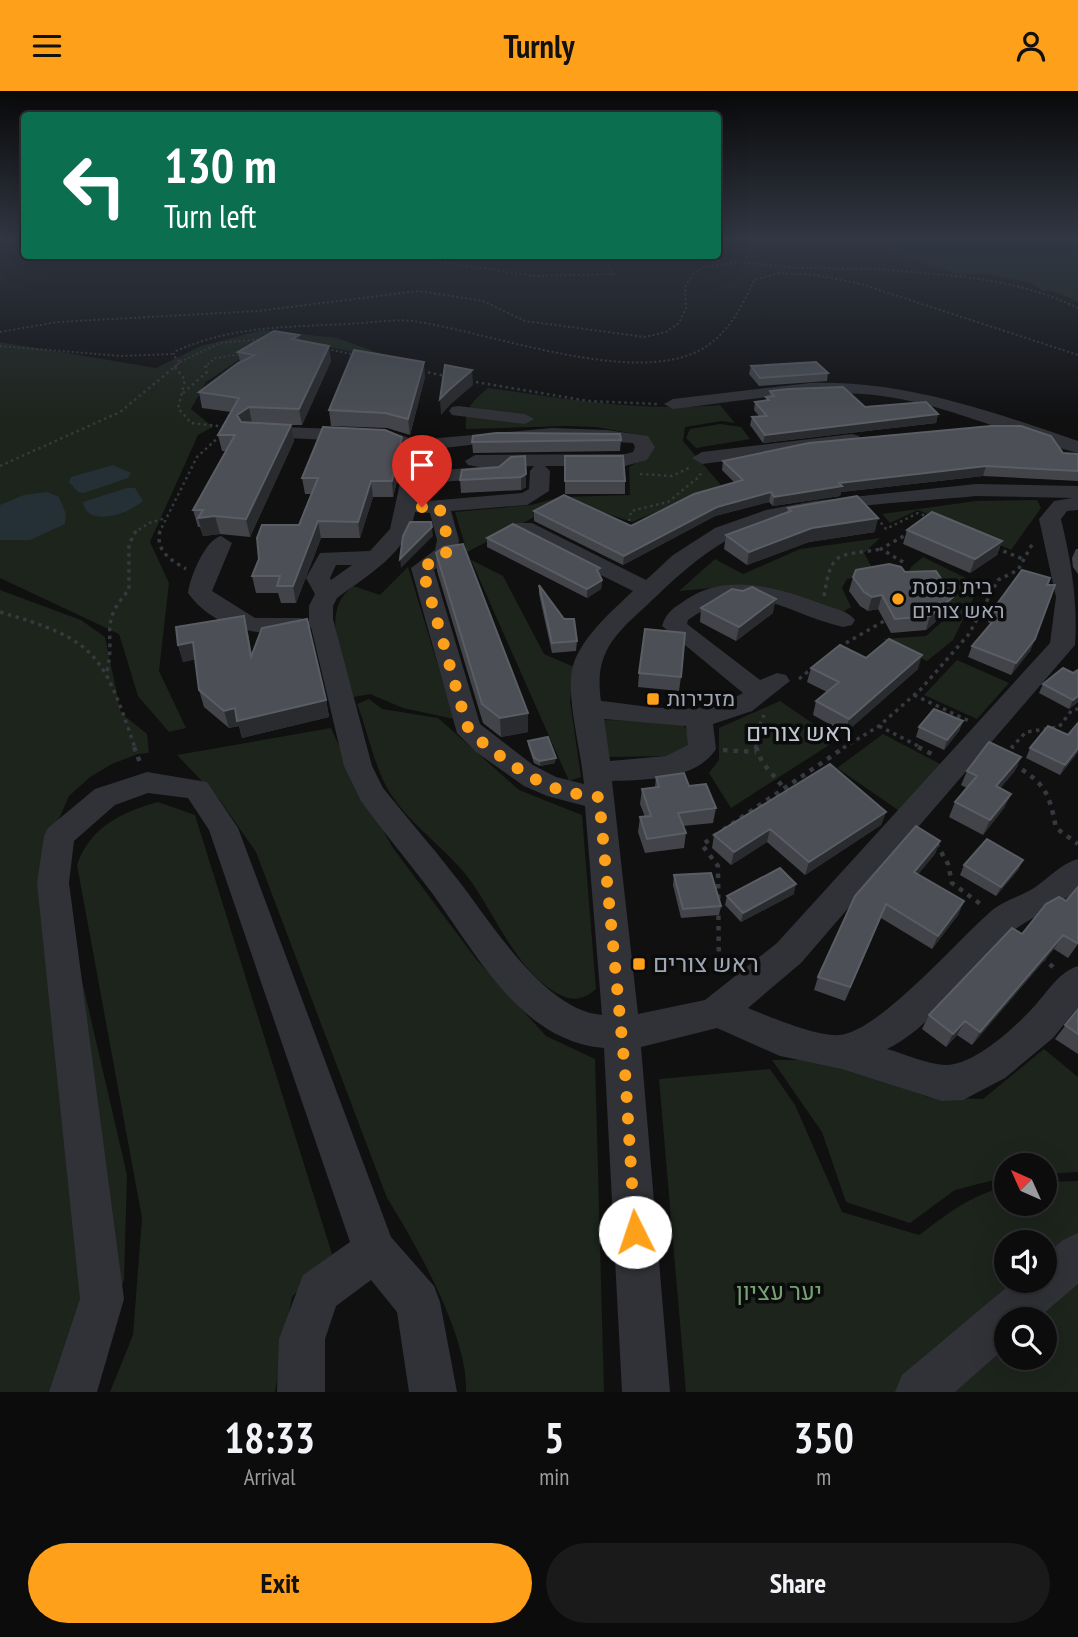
<!DOCTYPE html>
<meta charset="utf-8">
<style>
body{margin:0;font-family:"PT Sans Narrow",Heebo,sans-serif;background:#1a1a1b;color:#f1f3f6;height:100vh;display:flex;flex-direction:column;font-size:26px;white-space:nowrap}
*{box-sizing:border-box;margin:0}
p{font-size:23px;color:#9a9b9d}
.icon{flex:none;width:38px;height:38px;fill:none;stroke:currentColor;stroke-width:2;stroke-linecap:round;stroke-linejoin:round}
.map{position:relative;height:1301px;overflow:hidden}
.details{display:flex;flex-direction:column;background:#0c0c0d;flex:1}
.details>*{flex:none}
.banner{position:absolute;left:21px;top:21px;width:700px;height:147px;border-radius:7px;box-shadow:0 7px 28px #0002,0 0 0 2px #2c2c2e;background:#0b6e4f;color:#fff;overflow:hidden}
.needle{width:46px;rotate:315deg}
.tools{position:absolute;left:994px;top:1062px;display:grid;gap:14px}
.tools a{display:grid;place-items:center;width:63px;height:63px;border-radius:50%;background:#0c0c0d;box-shadow:0 7px 28px #0002,0 0 0 2px #2c2c2e;font-size:35px}
.pin{position:absolute;display:grid;place-items:center;width:60px;height:60px;color:#fff;margin:-72px -30px;border-radius:50% 50% 50% 0;rotate:-45deg;box-shadow:0 0 7px #0007}
.pin .icon{rotate:45deg}
.me{position:absolute;width:77px;margin:-38px;rotate:356deg;stroke-linejoin:round;filter:drop-shadow(0 0 5px #0008)}
.turn{display:flex;align-items:center;gap:24px;height:147px;padding:0 28px;font-size:32px}
.turn .icon{width:91px;height:91px;stroke-width:2.5}
.turn b{display:block;font-size:49px;line-height:60px}
.eta{display:flex;justify-content:space-evenly;align-items:center;height:119px;text-align:center}
.eta b{font-size:42px;font-weight:700;line-height:49px}
.cta{display:flex;gap:14px;margin-top:auto;padding:14px 28px}
.cta a{flex:1;height:80px;border-radius:42px;background:#ffa01a;color:#111;font-size:28px;font-weight:700;line-height:80px;text-align:center}
.cta a+a{background:#1a1a1b;color:#f1f3f6}
header{display:flex;justify-content:space-between;align-items:center;height:91px;padding:0 28px;background:#ffa01a;color:#111;font-size:32px;font-weight:700}
.map>svg:first-child{display:block}
.green{fill:#1c241c;fill-rule:evenodd}
.water{fill:#253036}
.lines{fill:none;stroke-linecap:round;stroke-linejoin:round}
.path-far3{stroke:#36393e;stroke-width:2;stroke-dasharray:2 2.5;stroke-linecap:butt}
.path-far2{stroke:#36393e;stroke-width:2.5;stroke-dasharray:2.5 3.5;stroke-linecap:butt}
.path-far1{stroke:#36393e;stroke-width:3.5;stroke-dasharray:3.5 4.5;stroke-linecap:butt}
.path{stroke:#36393e;stroke-width:4.5;stroke-dasharray:4.5 6;stroke-linecap:butt}
.minor{fill:#303237;fill-rule:evenodd}
.wall{fill:#42444a}
.shaded-wall{fill:#2a2b2e}
.building{fill:#4c4f55;stroke:#595d64;stroke-width:2}
.route{stroke:#ffa01a;stroke-width:12;stroke-dasharray:0 21.6}
.poi-dot{fill:#ffa01a;stroke:#0b0b0c;stroke-width:2.5}
.labels{text-anchor:middle;stroke-width:7;stroke-linejoin:round;paint-order:stroke}
.poi-label{font-size:21px;fill:#9fa7b4;stroke:#0b0b0c;text-anchor:start}
.quarter-label{font-size:24px;fill:#c0c6cf;stroke:#0b0b0c}
.near-poi-label{font-size:24px;fill:#9fa7b4;stroke:#0b0b0c;text-anchor:start}
.near-park-label{font-size:24px;fill:#75a174;stroke:#0b0b0c}
</style>
<header><svg class="icon" aria-label="menu" viewBox="0 0 24 24"><path d="M4 6h16M4 12h16M4 18h16"/></svg>Turnly<svg class="icon" aria-label="person" viewBox="0 0 24 24"><circle cx="12" cy="8" r="4"/><path d="M4 21q1-7 8-7t8 7"/></svg></header>
<div class="map">
<svg width="1078" height="1301" viewBox="0 0 1078 1301">
<rect width="100%" height="100%" fill="#101011"/>
<!-- green -->
<path class="green" d="M874,147h204v64l-28,-12 -7,1 -12,-8 -46,-9 -24,1 -94,-30z
M263,239l74,8 67,24 -130,-26 -68,46 -15,27 22,18 -15,8 -48,107 19,41 -10,88 27,57 -17,4 -31,-36 -19,-62 -119,-56v-236l156,26 45,-22z
M488,297c81,11 149,24 232,17l15,18 -13,-2 -37,6 -2,14 38,44 -89,37 -65,-22 -100,52 -12,-40 76,-7 30,-8 69,-2 -1,-28 21,-12 -9,-20 -45,-8 -31,-1 -99,3c-2,-21 7,-28 22,-41z
M720,333l21,3 9,12 -54,9 -10,-10 4,-9z
M1037,409l4,8 -30,42 -93,-40 -28,13 -8,-9 94,-13z
M880,447l-16,15 11,20 -28,6 -5,9 9,19 -10,6 -119,-26 -43,4 36,-32 28,15 57,-25z
M923,466l57,28 -27,55 -26,21 -44,-22 43,-3 27,-24 -21,-31 -27,1 6,-15z
M471,469l32,16 41,78 30,13 -4,34 11,76 -12,4z
M408,476l46,152 -51,-11 -33,-14 -16,3c-10,-35 -36,-85 -1,-111l27,9z
M0,499l81,30 24,17 16,76 26,21 2,19 -11,1 -26,10 -22,13 -21,19 -11,25 10,99 59,255 -3,105 -23,66 -30,46h-71z
M957,569l52,23 -32,36 -53,-24z
M369,608l13,10 56,9 81,72 63,25 14,174c-14,13 -27,12 -43,2 -37,-22 -60,-81 -86,-115 -26,-33 -66,-57 -84,-96 -11,-24 -16,-51 -26,-76z
M780,610l57,39 -106,68 -22,-35 10,-13v-32z
M602,629l64,1 16,3 12,15 -6,11 -19,6 -62,1z
M331,637l25,55 37,65 83,111 70,77 49,23 9,333h-138c3,-54 -50,-148 -79,-194l-131,-346 -37,-53 -42,-44z
M883,643l59,31 -41,47 -64,-44z
M158,711l37,13 137,439 -40,43 -17,95h-165l23,-57 9,-117 -65,-353c13,-38 45,-53 81,-63z
M1044,958l34,28v95l-33,2v-9h-39v12l-51,13 -45,33 -64,-21 -24,-70 -50,-72h54l102,37 55,2z
M770,978l25,36 47,107 77,23c33,-24 47,-37 87,-49v18h39v-22l33,-1v211h-392l-27,-313zM1006,1152h39v38h-39zM1006,1228h39v39h-39z"/>
<!-- water -->
<path class="water" d="M113,374l18,8 -3,5 -44,15 -6,-1 -9,-10 2,-5z
M127,397h8l8,13c-13,12 -56,28 -60,1z
M47,401l12,5 7,17 -1,10 -35,16h-30v-35l24,-10z"/>
<g class="lines">
<!-- path-far3 -->
<path class="path-far3" d="M395,164l139,21 80,-2 -14,-19
M0,241l58,-10 200,-11 161,-20 64,10 42,20 120,16 21,-5 13,-9 7,-15 -1,-21 8,-13 12,-7 31,-5 63,6 82,1h-4c72,7 134,7 201,39
M0,255l121,10 51,-2
M327,258l30,6
M180,271l40,-19 44,-4
M174,276l6,-5 -7,-7 3,-4c56,-25 112,-24 172,-27 21,-1 44,-5 64,-3 75,10 220,66 288,29 27,-14 42,-43 54,-70l25,-7 37,2 45,9 217,71
M204,276l12,-9 25,-4"/>
<!-- path-far2 -->
<path class="path-far2" d="M175,276l10,13 -7,28 13,15 35,4
M422,280l23,5
M470,290l118,20 69,3
M183,302l24,-21 -1,-7
M0,375l120,-54 57,-47
M640,383l32,2 17,-8
M877,427l9,11 32,-16 11,4
M628,436l3,-16 37,-9 32,-26 1,-5
M134,442l15,-10 17,-5
M159,442l38,-76 23,-21"/>
<!-- path-far1 -->
<path class="path-far1" d="M160,440c-5,20 11,29 26,38
M996,457l27,11
M903,471l-22,-13 28,-16
M824,505c8,-48 13,-39 57,-47
M0,521c97,28 103,42 135,136
M839,556l45,-26
M107,580c9,-38 -9,-47 22,-81v-46l7,-13
M799,588l12,-10
M914,604l55,26
M879,635l43,22
M756,657l-1,-12 9,-21
M843,657l36,-22 42,-37 48,-55 29,-54 20,-10 16,-29
M1011,657l15,-16 33,-5 13,-17 6,-1"/>
<!-- path -->
<path class="path" d="M134,656l7,18
M756,656l6,15 21,25
M918,656l18,9
M723,659l33,2
M1005,664l8,-8
M1013,673c32,19 36,28 43,64l22,16
M723,739l122,-83
M717,743l-15,11 16,21 1,112
M936,752l12,21 4,19 31,23
M1042,866l12,11"/>
<!-- minor -->
<path class="minor" d="M810,292c94,-3 180,28 268,58v12c-66,-17 -128,-48 -196,-57 -70,-9 -140,5 -209,13l-9,-5 9,-5z
M458,315l67,8 9,5 -9,5 -73,-9 -3,-4 3,-4z
M257,335l130,5 29,9 136,-12 55,2 41,6 7,11 -8,13 -22,6h-80l5,5 -1,20 -22,14 -76,6 8,29 -2,13 -23,17 46,154 53,41 23,12 28,7c-3,-33 -15,-74 -13,-107 2,-33 40,-65 62,-86l-117,-58 -3,-5 3,-5h16l114,57 27,-25 42,-27 51,-18 48,-9 162,-17 102,2v24l-11,1 -6,8c10,42 17,82 14,126l-274,318 -53,45c22,9 69,29 92,27 39,-4 116,-93 148,-121 12,-12 31,-17 46,-26 15,-10 26,-24 44,-29v30c-20,17 -43,26 -64,41 -46,35 -74,93 -127,119 18,5 39,15 58,16 30,1 74,-41 93,-63 12,-14 22,-30 40,-36v41l-25,31 -48,40 -42,22 -21,1 -100,-32 -62,-13 -63,-28 -76,19 29,345h-48l-18,-344c-84,-7 -127,-94 -172,-155 -23,-31 -49,-61 -71,-92l-17,-35 -33,-139 -2,3c-41,10 -95,0 -121,-37 2,-16 17,-53 33,-57l11,7 -20,48 43,27h45l9,3v-15l6,-12 -9,-16 14,-25 50,-2 20,-22 17,-78 -20,-8 -137,-7 -2,-4zM579,349l54,3 2,4 -2,5 -8,2 -150,1 -10,6 3,4 11,2 -57,5 4,-22 70,-8zM534,375l-4,5 -1,18 -7,4 -105,9 3,-18 79,-7 10,-6 -3,-4zM976,405l97,2 -19,3 -15,18 17,78 -6,46 -273,300 -72,57 -67,14 -26,-233c32,-1 85,-1 104,-32l-3,-25 39,-13 38,-30 -4,-6 -9,-2 -17,7 -73,-56 1,-4c62,-45 92,-8 155,7l9,-2 3,-5c-6,-9 -22,-12 -33,-16 -43,-16 -94,-32 -135,-5 -12,8 -21,13 -25,27l81,67c-42,26 -96,13 -142,8 -7,-47 12,-65 45,-95 26,-25 51,-49 83,-67 59,-34 178,-36 247,-43zM415,421l15,1 7,27 -2,10 -24,18 46,165 19,19 48,34 23,10 38,10 17,209c-60,-5 -113,-97 -148,-140 -23,-30 -48,-58 -71,-87l-11,-22 -39,-147v-13l4,-8c32,-24 71,-45 78,-86zM336,474h16l-21,15 -1,-2zM604,628l82,7 2,19 -22,11 -56,5z
M852,343l7,2 2,4 -2,4 -157,20 -10,-6 10,-6z
M147,681l60,10 31,46 153,409 43,49 6,16 17,90h-48l-12,-80 -26,-32 -35,26 -11,33v53h-48l2,-53 24,-64 47,-33 -141,-412 -21,-32 -40,-5 -33,12 -41,36 -5,42 55,416 -27,93h-48l31,-93 -43,-416 7,-47 4,-8 47,-39z
M1078,1142v51l-41,35h-31v28l-51,45h-60l7,-17 112,-94h31v-26l18,-15z"/>
</g>
<!-- wall -->
<path class="wall" d="M300,250l31,20 -29,64h-11l3,16 -44,96 -30,-3 -17,2 -3,-9h-2l-5,-17 33,-59h-4l-4,-16 13,-23 -29,-4 -3,-16 41,-30 -2,-10z
M751,275l77,7 -1,8 -68,5 -10,-12z
M425,286l-15,58 -23,-7 -56,-2 -2,-16z
M770,300l95,16 73,7 -2,9 -173,20 -13,-18 2,-8 7,-1 -5,-6 1,-8 11,-1v-4h3z
M621,349l-1,11 -147,2 -1,-11z
M404,362l-11,44h-20l-13,41h-39l-25,65h-15l-3,-10h-22l-4,-17 47,-51 12,-31h-6l-3,-16z
M1063,362l15,1v27l-95,-5 -142,16 -1,4 -67,10 -4,-4 -54,14 -92,49 -89,-44v-10l97,15 103,-44 -12,-12 1,-9z
M565,365l60,25v13h-60z
M526,383v13l-5,3 -60,3 -1,-13z
M788,417l87,24 -66,10 -62,23 -23,-16 2,-14 61,-22z
M907,439l95,11 -5,14 -27,18 -67,-29z
M487,447l115,42 -1,9 -14,9 -100,-51z
M1076,458h2v25l-5,-7 -1,-9z
M436,462l92,179 -27,5 -18,-14 -46,-152z
M853,486l95,34 -22,19 -35,3 -13,-24 -10,2 -8,-5 -11,-15z
M539,494l38,56 -1,10 -24,2 -13,-59z
M1047,494l-12,54 -5,12 -19,24 -43,-18 4,-11 19,-22 -3,-2 4,-11z
M701,517l72,5 -37,28 -36,-19z
M248,542l4,22 74,45 3,17 -87,21 -3,-12 -10,2 -25,-21 -5,-17 -4,-31 -12,3 -5,-17z
M866,567l52,11 -73,64 -32,-18 3,-14 11,-9 -20,-10 4,-14z
M1078,579v32l-9,7 -30,-16 4,-9 30,-11z
M639,582l42,4 -2,14 -41,-4z
M963,630l-4,10 -15,19 -28,-13 3,-10z
M1068,644l10,17 -18,23 -34,-17 4,-10z
M528,650l27,22 -15,3 -6,-3 -6,-18z
M1021,666l-7,15 -14,16 11,6 -7,14 -21,27 -34,-18 6,-15 12,-14 -6,-3 6,-14z
M656,686l33,9 27,22 -3,15 -30,3 3,7 -2,15 -39,5 -7,-21 2,-15h5l-5,-13 2,-15 13,-2z
M886,721l-5,13 -76,50 -38,-33 -36,23 -19,-17 2,-13z
M940,750l-5,13 -17,20 46,27 -6,14 -26,34 -51,-31 -36,83 -31,-11 4,-13z
M1023,769l-5,10 -22,26 -36,-21 4,-10z
M674,784l47,31 -2,9 -38,3 -8,-33z
M794,803l-53,28 -16,-17 2,-9z
M1046,813l32,40 -10,14 -14,-9 -82,96 -15,-10 -11,12 -24,-18 7,-14 93,-81z
M1078,918v45l-23,-15z"/>
<!-- shaded-wall -->
<path class="shaded-wall" d="M299,244l3,15 -10,-11z
M329,255l2,15 -29,64 -3,-16z
M424,271l1,15 -15,58 -2,-16z
M472,279l1,15 -23,20 -9,10 -1,-16 9,-9z
M249,316l3,16 -12,8 -3,-16z
M938,323l-2,9 -173,20 2,-8z
M291,334l3,16 -44,96 -4,-18z
M402,346l2,16 -11,44 -1,-16z
M986,375l-3,10 -142,16 -1,4 -67,10 1,-9 65,-14z
M526,383v13l-5,3v-13z
M371,390l2,16 -13,41 -2,-16z
M771,401l-2,10 -54,14 -92,49 1,-9 93,-49z
M215,425l5,18 -17,2 -5,-18z
M878,427l-3,14 -66,10 -62,23 2,-13 63,-24z
M318,430l3,17 -25,65 -3,-17z
M432,436l1,9 -32,32 -1,-9z
M1002,450l-5,14 -27,18 5,-14z
M602,489l-1,9 -14,9v-9z
M882,504l-4,14 -10,2 4,-14z
M953,506l-5,14 -22,19 4,-14z
M776,508l-3,14 -37,28 3,-14z
M1035,548l-5,12 -19,24 5,-12z
M193,551l5,17 -15,3 -5,-17z
M922,564l-4,14 -73,64 4,-14z
M1078,605v6l-9,7 4,-9z
M326,609l3,17 -87,21 -3,-12 -10,2 -5,-17 11,-3z
M528,622v19l-27,5 -1,-19z
M963,630l-4,10 -15,19 3,-10z
M1078,657v4l-18,23 5,-10z
M1021,666l-7,15 -24,29 6,-15z
M556,667l-1,5 -15,3v-5z
M1011,703l-7,14 -21,27 7,-15z
M886,721l-5,13 -76,50 4,-13z
M770,738l-3,13 -36,23 3,-13z
M940,750l-5,13 -27,32 6,-14z
M1023,769l-5,10 -22,26 5,-9z
M796,793l-2,10 -53,28 2,-9z
M964,810l-6,14 -26,34 6,-13z
M1063,844l-9,14 -82,96 8,-13z
M965,930l-8,14 -11,12 7,-13z"/>
<!-- building -->
<path class="building" d="M274,240l25,4 -7,4 37,7 -30,63 -50,-2 -12,8 4,7 50,3 -45,94 -31,-3 -17,2 5,-8h-10l42,-75h-17l21,-37 -40,-6 39,-29 17,-8 -17,-3z
M354,259l70,12 -16,57 -23,-6 -56,-3z
M816,271l12,11 -68,5 -9,-12z
M445,274l27,5 -23,20 -9,9z
M843,296l22,20 61,-5 12,12 -173,21 -13,-18 15,-1 -12,-14 14,-2 -3,-3 8,-1 -4,-5 19,-2z
M991,335h30l30,10 12,17 15,1v17l-92,-5 -147,17 3,3 -68,11 -3,-5 -54,15 -93,49 -90,-45 30,-16 67,31 63,-32 49,-14 -20,-19 86,-18z
M323,336l62,3 17,7 -10,44h-21l-13,41 -40,-1 -25,65h-16l3,-10h-28l7,-17 -2,-21 5,-13h37l19,-47h-16z
M496,342l124,1 1,6 -149,2 1,-6z
M525,365l1,18 -5,3 -61,3 2,-10 37,-3 12,-10z
M565,365h58l2,25h-60z
M857,405l21,22 -66,10 -63,24 -23,-17 65,-24 -3,-3z
M932,421l70,29 -27,18 -68,-29z
M410,431h21l1,5 -32,32 3,-23z
M513,433l87,44 -3,2 5,10 -15,9 -100,-51z
M463,453l65,169 -28,5 -18,-14 -46,-151 8,-6z
M889,473l12,3 4,5 31,-1 17,26 -23,19 -35,3 -13,-24 -10,2 -8,-5 -11,-15 3,-7z
M1022,479l28,8 -3,7h8l-20,54 -19,24 -44,-17 28,-33 -8,-2z
M539,494l25,34h10l3,22 -25,2z
M752,496l24,12 -37,28 -38,-19 31,-19 11,2z
M244,525l7,41 11,-29 45,-9 19,81 -89,21 -2,-13 -11,3 -25,-21 -6,-48 -15,3 -2,-18z
M645,538l40,4 -4,44 -42,-4z
M889,548l33,16 -73,64 -33,-18 23,-19 -28,-14 29,-23 26,13z
M1063,577l10,5 5,-3v26l-5,4 -30,-16z
M934,618l29,12 -16,19 -28,-13z
M1078,632v25l-13,17 -35,-17 18,-22 20,9z
M548,646l8,21 -16,3 -6,-3 -6,-17z
M989,651l32,15 -25,29 15,8 -21,26 -35,-18 22,-26 -10,-5z
M830,673l56,48 -77,50 -39,-33 -36,23 -20,-17z
M684,682l5,13 17,-2 10,24 -38,5 8,20 -39,6 -7,-22 11,-1 -9,-27 17,-2 -3,-10z
M916,735l24,15 -26,31 50,29 -26,35 -52,-32 -36,83 -32,-10 37,-81z
M987,748l36,21 -22,27 -37,-22z
M780,777l16,16 -53,29 -16,-17z
M711,782l10,33 -38,3 -9,-34z
M1078,796v55l-1,1 -14,-8 -83,97 -15,-11 -12,13 -24,-19 83,-87 10,6 24,-30 13,-7 7,4z
M1078,918v25l-13,-9z"/>
<!-- sky -->
<linearGradient id="sky" x2="0" y2="1"><stop stop-color="#090909"/><stop offset="0.45" stop-color="#313743"/><stop offset="1" stop-color="#313743" stop-opacity="0"/></linearGradient>
<rect width="1078" height="329" fill="url(#sky)"/>
<g class="lines">
<!-- route -->
<path class="route" d="M422,416l17,-1 9,34 -2,13 -24,15 45,158c10,14 19,19 32,29 35,26 56,38 100,42l26,274 10,161"/>
</g>
<!-- markers -->
<g class="poi-dot">
<circle cx="898" cy="508" r="7"/>
<rect x="646" y="601" width="14" height="14" rx="3.5"/>
<rect x="632" y="866" width="14" height="14" rx="3.5"/>
</g>
<g class="labels">
<!-- poi labels -->
<g class="poi-label">
<text x="912" y="503">בית כנסת<tspan x="912" dy="24">ראש צורים</tspan></text>
<text x="667" y="615">מזכירות</text>
</g>
<!-- quarter labels -->
<g class="quarter-label">
<text x="799" y="650">ראש צורים</text>
</g>
<!-- near-poi labels -->
<g class="near-poi-label">
<text x="653" y="881">ראש צורים</text>
</g>
<!-- near-park labels -->
<g class="near-park-label">
<text x="779" y="1209">יער עציון</text>
</g>
</g>
</svg>
<div class="tools">
<a><svg class="needle" viewBox="-14 -14 28 28"><path d="M0-13l5 13h-10z" fill="#e53935"/><path d="M0 13l5-13h-10z" fill="#9a9b9d"/></svg></a>
<a><svg class="icon" aria-label="sound" viewBox="0 0 24 24"><path d="M4 9h4l5-4v14l-5-4H4zM17 9q2 3 0 6"/></svg></a>
<a><svg class="icon" aria-label="search" viewBox="0 0 24 24"><circle cx="10" cy="10" r="6"/><path d="M15 15l6 6"/></svg></a>
</div>
<div class="pin" style="left:422px;top:416px;background:#d93025"><svg class="icon" aria-label="arrive" viewBox="0 0 24 24"><path d="M6 21V4h12l-3 4 3 4H6"/></svg></div>
<svg class="me" style="left:635px;top:1141px" viewBox="-20 -20 40 40"><circle r="19" fill="#fff"/><path d="M0-13L10 11 0 6-10 11z" fill="#ffa01a"/></svg>
<div class="banner">
<div class="turn"><svg class="icon" aria-label="left" viewBox="0 0 24 24"><path d="M17 20v-9H6M10 6l-5 5 5 5"/></svg><div><b>130 m</b>Turn left</div></div>
</div>
</div>
<section class="details">
<div class="eta">
<div><b>18:33</b><p>Arrival</p></div>
<div><b>5</b><p>min</p></div>
<div><b>350</b><p>m</p></div>
</div>
<div class="cta"><a>Exit</a><a>Share</a></div>
</section>
